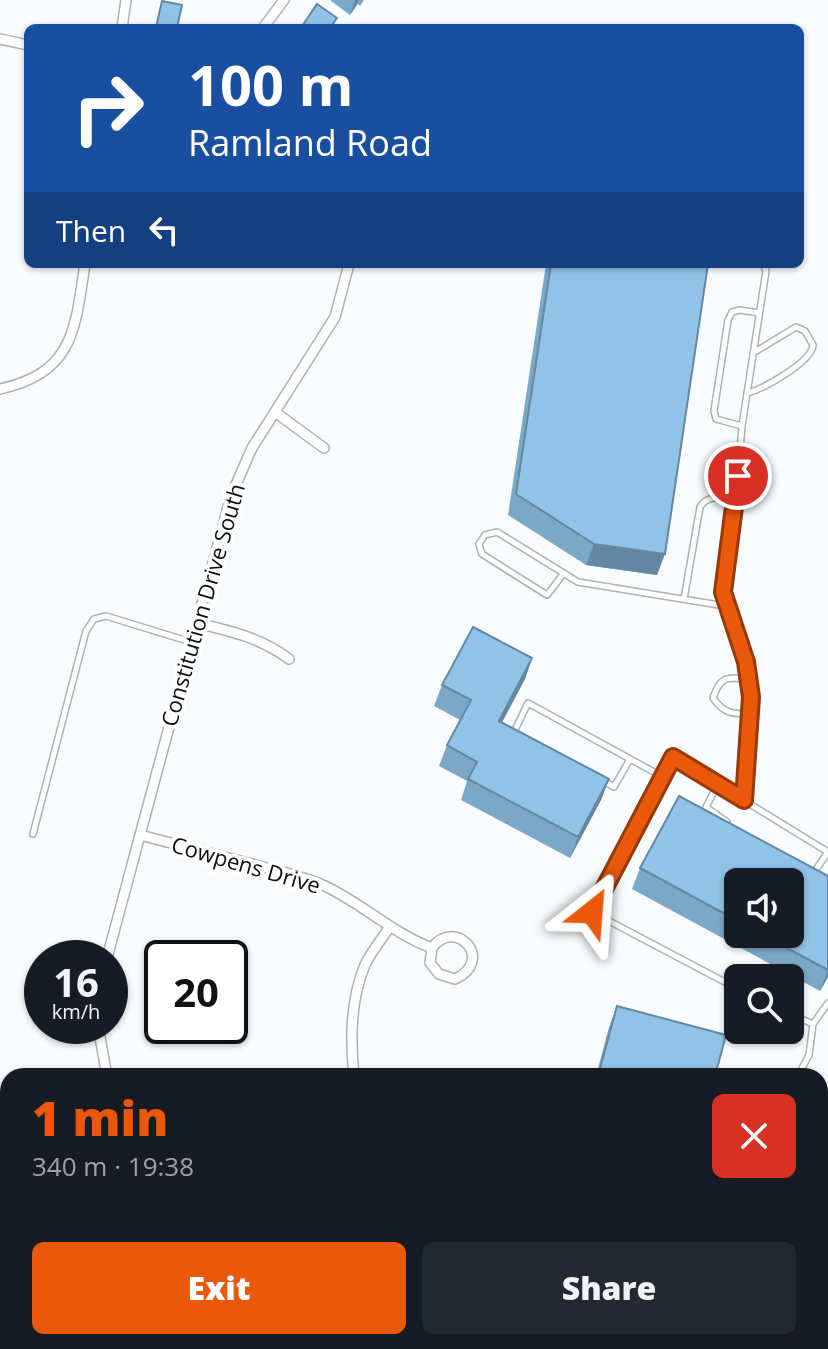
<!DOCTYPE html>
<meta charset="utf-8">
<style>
body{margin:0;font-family:"Open Sans",sans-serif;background:#242831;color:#f1f3f6;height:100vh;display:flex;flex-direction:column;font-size:30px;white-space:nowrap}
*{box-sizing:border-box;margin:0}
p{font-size:26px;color:#9ea1a6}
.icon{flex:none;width:44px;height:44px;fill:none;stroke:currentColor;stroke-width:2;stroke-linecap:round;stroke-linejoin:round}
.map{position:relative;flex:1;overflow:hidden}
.panel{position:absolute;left:0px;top:1068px;width:828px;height:282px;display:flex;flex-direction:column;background:#171b24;border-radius:24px 24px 0 0;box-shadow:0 2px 6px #0004}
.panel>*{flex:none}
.hud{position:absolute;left:24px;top:24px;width:780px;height:244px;border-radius:12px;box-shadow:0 2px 6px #0004;background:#1a4fa0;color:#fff;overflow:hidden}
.fabs{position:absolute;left:724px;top:868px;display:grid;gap:16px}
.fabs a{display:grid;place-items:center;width:80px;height:80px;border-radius:12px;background:#171b24;box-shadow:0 2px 6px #0004;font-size:40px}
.speed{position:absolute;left:24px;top:940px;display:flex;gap:16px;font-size:40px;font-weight:700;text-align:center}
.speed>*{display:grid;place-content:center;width:104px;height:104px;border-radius:50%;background:#171b24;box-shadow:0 2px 6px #0004;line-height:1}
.speed small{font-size:20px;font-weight:400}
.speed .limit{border:4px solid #111;border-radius:12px;background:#fff;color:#111}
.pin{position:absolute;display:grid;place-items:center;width:68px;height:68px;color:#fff;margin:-34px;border:4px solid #fff;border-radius:50%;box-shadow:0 2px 8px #0007}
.me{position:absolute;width:88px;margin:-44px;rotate:28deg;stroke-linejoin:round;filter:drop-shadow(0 0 6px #0008)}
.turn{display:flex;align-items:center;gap:28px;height:168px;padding:0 32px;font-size:36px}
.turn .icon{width:104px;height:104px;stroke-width:2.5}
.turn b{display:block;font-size:56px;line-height:68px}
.then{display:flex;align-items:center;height:76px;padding:0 32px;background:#0003;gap:16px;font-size:30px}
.round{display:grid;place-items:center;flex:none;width:84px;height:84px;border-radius:12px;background:#242831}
.summary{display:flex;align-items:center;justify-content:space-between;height:136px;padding:0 32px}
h1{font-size:48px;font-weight:800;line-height:60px;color:#ea580c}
.action{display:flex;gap:16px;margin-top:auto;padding:16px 32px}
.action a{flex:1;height:92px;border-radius:12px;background:#ea580c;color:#fff;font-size:32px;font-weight:800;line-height:92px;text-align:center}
.action a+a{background:#242831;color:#f1f3f6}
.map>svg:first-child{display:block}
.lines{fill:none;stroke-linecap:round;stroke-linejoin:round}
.service-casing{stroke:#adb1b4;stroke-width:8}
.minor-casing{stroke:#adb1b4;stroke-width:12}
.service{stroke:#fff;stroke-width:5}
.minor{stroke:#fff;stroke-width:9}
.wall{fill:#7ca8c7;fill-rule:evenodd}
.shaded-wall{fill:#6588a2}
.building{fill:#90c3e7;stroke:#6588a2;stroke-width:2}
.route-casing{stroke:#983908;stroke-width:20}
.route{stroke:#ea580c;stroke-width:14}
.labels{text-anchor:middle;stroke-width:8;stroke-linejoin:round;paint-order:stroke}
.street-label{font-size:22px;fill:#0d0e0f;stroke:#fff}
</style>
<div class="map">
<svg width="828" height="1349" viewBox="0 0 828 1349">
<rect width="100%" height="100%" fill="#f8fcfe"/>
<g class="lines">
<defs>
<path id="service" d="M747,393c16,-4 65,-31 66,-48l-8,-14 -9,-4 -43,26
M742,426l-26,-7 -2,-8 14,-91 4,-8 8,-2 19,3
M564,573l-17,22 -65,-41 -3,-10 6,-9 12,-3 81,50 147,24
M684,599l16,-92c9,-14 22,-8 36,-7
M748,679c-21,-2 -28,-3 -35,19 11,16 20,16 38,16l-5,-52 -23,-70 13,-92 6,-74 24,-155 -3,-7
M514,732l14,-29 135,74
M604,781l10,6 16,-28
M718,784l-12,23 21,15
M744,800l7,-86
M33,834l53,-203 8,-12 12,-3 85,26
M813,874l15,-22
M738,989l-146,-77 81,-155 155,95
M790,1014l23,10
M798,1076l11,-21 4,-31 15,-21
M820,1130l8,-6
M820,1259l8,4
M491,1349l2,-7
M689,1349l2,-7
M731,1349l2,-7"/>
<path id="minor" d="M122,28l4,-28
M263,28l21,-28
M0,39l28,6
M0,389c74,-16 75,-60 85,-125
M275,412l49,36
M197,623c34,8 64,15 92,36
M140,835c36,9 72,19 108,28 26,7 52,12 77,23 38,18 67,47 107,62l-2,15 9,11 16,5c41,-19 0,-63 -23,-31
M107,958l124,-462 21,-48 83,-131 14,-53
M98,1026l9,50
M354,1076c-4,-37 -4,-76 11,-111 6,-13 16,-25 24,-37
M191,1342v7
M25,1349l1,-7
M287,1349l9,-7"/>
</defs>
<!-- service casing -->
<use href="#service" class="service-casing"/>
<!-- minor casing -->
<use href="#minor" class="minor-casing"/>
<!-- service -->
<use href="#service" class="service"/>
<!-- minor -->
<use href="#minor" class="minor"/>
</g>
<!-- wall -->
<path class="wall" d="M331,0h33l-4,6 -2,-2 -8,11 -19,-14z
M546,264h162l-51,311 -71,-10 -78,-50z
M532,658l-7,21 -23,43 107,57 -8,21 -31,58 -109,-58 6,-19 -28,-15 8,-21 13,-25 -26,-14 8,-21z
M640,868l188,8v101l-8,14 -188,-102zM738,882l52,52h-52z
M617,1006l98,70h-119l13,-49z
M828,1187v28l-8,-4z"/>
<!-- shaded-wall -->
<path class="shaded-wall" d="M355,0h4l-9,15z
M594,544l71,10 -8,21 -71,-10z
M532,658l-7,21 -33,62 7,-20z
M609,779l-8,21 -31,58 8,-21z
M828,970v7l-8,14z"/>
<!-- building -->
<path class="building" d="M162,1l20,4 -5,23 -21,-1z
M317,4l20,14 -7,10h-24l-4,-2z
M551,264h157l-43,290 -71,-10 -78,-50z
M473,627l59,31 -33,63 110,58 -31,58 -110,-58 9,-17 -30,-17 24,-45 -29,-15z
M679,796l149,80v94l-67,-36h29v-52h-52v39l-98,-53z
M617,1006l109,29 -11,41h-117z
M820,1332l8,2v15h-60l2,-7h50z
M519,1342h93l-2,7h-93z"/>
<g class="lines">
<defs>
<path id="route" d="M592,912l81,-155 71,43 7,-103 -5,-35 -23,-70 15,-116"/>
</defs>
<!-- route casing -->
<use href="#route" class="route-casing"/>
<!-- route -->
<use href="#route" class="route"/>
</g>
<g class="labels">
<!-- street labels -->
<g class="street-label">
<text transform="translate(203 605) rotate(-74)" y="8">Constitution Drive South</text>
<text transform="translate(246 865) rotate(16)" y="8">Cowpens Drive</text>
</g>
</g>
</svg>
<div class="fabs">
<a><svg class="icon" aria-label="sound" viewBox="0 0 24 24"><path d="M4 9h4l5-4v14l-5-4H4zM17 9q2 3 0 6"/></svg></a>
<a><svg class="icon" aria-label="search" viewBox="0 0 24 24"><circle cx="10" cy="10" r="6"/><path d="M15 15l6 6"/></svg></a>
</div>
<div class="speed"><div>16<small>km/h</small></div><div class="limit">20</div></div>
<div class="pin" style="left:738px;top:476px;background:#d93025"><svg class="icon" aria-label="arrive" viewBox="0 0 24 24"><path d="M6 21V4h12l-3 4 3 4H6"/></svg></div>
<svg class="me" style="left:592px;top:912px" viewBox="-20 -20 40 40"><path d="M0-17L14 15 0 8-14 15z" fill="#ea580c" stroke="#fff" stroke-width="4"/></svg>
<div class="hud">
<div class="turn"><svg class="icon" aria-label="right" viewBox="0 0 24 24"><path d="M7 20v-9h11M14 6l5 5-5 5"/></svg><div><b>100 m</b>Ramland Road</div></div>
<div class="then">Then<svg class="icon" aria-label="left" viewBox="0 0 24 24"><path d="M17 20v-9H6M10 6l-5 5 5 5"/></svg></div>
</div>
<section class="panel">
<div class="summary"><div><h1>1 min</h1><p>340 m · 19:38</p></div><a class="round" style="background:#d93025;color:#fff"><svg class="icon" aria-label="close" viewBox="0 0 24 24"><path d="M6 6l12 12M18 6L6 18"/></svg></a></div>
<div class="action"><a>Exit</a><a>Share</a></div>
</section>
</div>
